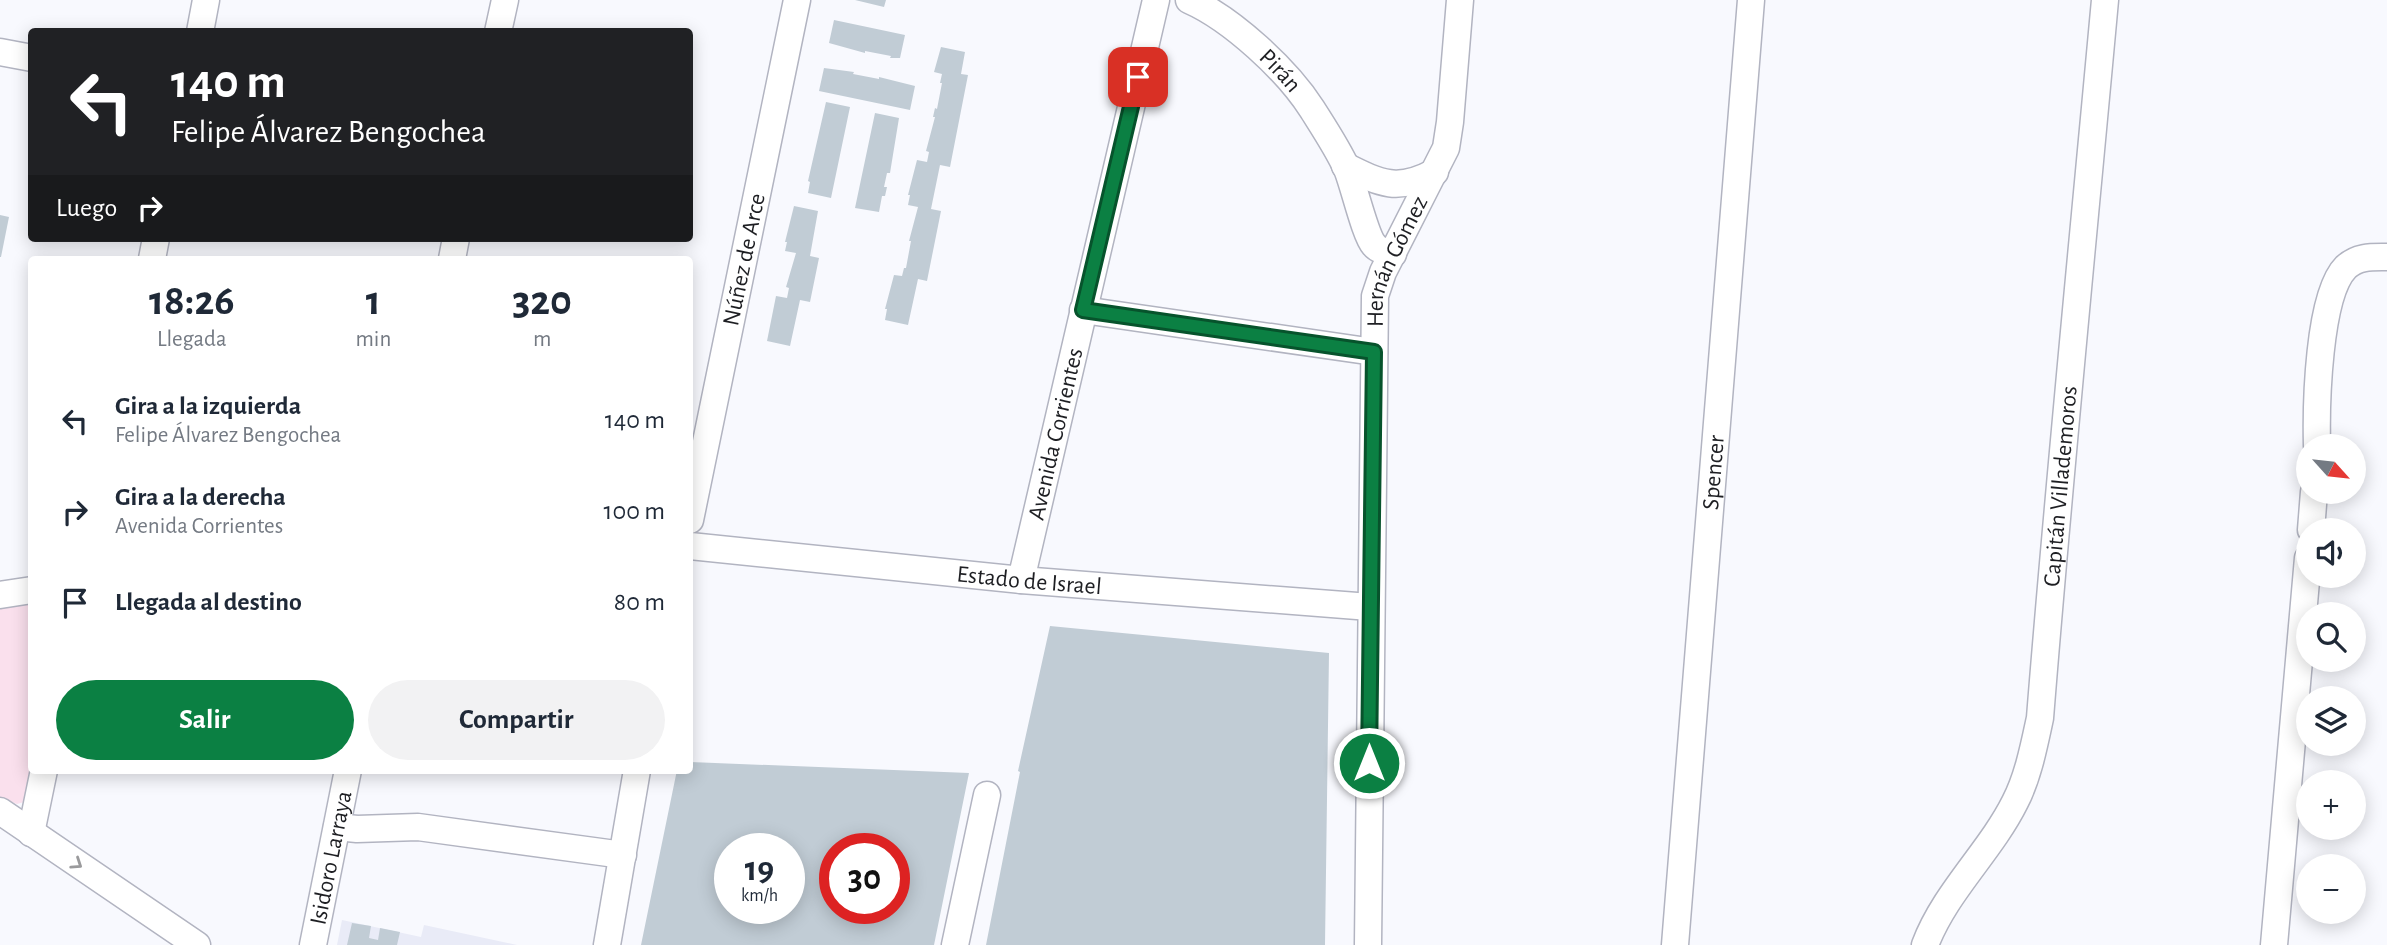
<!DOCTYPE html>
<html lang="es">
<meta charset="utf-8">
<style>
body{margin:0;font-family:"Alegreya Sans",sans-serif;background:#f2f2f3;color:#1f2937;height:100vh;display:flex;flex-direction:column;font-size:26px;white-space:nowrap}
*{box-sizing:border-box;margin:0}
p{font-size:23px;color:#747a83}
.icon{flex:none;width:38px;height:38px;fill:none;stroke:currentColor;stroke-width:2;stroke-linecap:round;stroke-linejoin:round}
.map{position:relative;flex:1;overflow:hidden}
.drawer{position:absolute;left:28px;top:256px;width:665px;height:518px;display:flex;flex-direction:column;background:#fff;border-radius:7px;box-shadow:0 4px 18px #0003}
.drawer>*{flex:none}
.guide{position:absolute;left:28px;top:28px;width:665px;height:214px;border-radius:7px;box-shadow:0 4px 18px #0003;background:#202124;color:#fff;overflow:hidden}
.needle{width:46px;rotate:117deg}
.fabs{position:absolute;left:2296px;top:434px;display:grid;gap:14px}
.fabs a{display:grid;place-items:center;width:70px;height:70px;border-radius:50%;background:#fff;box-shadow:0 4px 18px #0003;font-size:35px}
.speed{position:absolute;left:714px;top:833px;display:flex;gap:14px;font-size:35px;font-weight:700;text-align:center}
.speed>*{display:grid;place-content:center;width:91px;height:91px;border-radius:50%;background:#fff;box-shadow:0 4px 18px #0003;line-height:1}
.speed small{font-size:18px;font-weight:400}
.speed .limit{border:10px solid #d22;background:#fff;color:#111}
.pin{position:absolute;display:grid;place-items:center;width:60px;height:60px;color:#fff;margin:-30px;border-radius:14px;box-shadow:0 4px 10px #0006}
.me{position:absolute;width:77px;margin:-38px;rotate:0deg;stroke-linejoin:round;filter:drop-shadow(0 0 5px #0008)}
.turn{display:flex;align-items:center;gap:24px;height:147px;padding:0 28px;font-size:32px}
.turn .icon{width:91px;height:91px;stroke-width:2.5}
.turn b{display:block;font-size:49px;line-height:60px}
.then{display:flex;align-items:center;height:66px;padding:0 28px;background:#0003;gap:14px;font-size:26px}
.eta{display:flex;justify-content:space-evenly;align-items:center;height:119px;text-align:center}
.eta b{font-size:42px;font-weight:700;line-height:49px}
.primary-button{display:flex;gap:14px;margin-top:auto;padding:14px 28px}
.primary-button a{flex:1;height:80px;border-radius:42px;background:#0b8043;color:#fff;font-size:28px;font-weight:700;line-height:80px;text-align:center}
.primary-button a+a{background:#f2f2f3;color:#1f2937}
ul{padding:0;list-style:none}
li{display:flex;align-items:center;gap:21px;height:91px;padding:0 28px}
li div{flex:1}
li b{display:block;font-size:26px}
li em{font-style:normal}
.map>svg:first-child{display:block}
.built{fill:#e9ebf7}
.green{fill:#fae0ed}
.building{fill:#c1ccd5;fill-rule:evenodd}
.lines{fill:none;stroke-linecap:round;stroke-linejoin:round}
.minor-casing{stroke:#b2b4c1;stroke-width:29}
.minor{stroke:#fff;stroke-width:26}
.oneway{stroke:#9a9a9c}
.route-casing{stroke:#07532c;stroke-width:18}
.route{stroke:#0b8043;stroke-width:12}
.labels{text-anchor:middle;stroke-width:5;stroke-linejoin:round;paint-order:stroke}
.street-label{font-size:24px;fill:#1e1f23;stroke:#f8f9fe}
</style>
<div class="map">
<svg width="2387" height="945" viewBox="0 0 2387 945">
<rect width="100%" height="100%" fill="#f8f9fe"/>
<!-- built -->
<path class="built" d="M342,920l79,17 3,-12 93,20h-180z"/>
<!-- green -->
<path class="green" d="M31,596l1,174 -8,32 -7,2 -17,-7v-195z"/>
<!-- building -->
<path class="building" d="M855,0h31l-2,7z
M834,20l71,15 -5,23h-10l1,-2 -26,-5v2l-36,-10z
M941,47l24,5 -4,22 7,1 -18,92 -10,-2 -9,44 10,2 -14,70 -9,-2 -10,46 -23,-5 2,-11h-2l9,-34 8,1 2,-8h2l5,-27h-2l9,-34 -10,-2 2,-10h-2l9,-35 10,2 2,-10 -3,-1 9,-34h-2l2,-9 2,1 5,-26h-2l2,-9 -8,-2z
M824,68l30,4 -1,2 26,5v-2l36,9 -5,24 -91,-19z
M826,102l24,5 -19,91 -23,-5 2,-11 -2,-1z
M875,113l24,5 -9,55h-3l-3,14h3l-2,9h-3l-3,16 -24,-4z
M794,206l24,5 -8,45 9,2 -9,44 -10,-2 -10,46 -23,-5 9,-45 11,2 2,-10 -3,-1 10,-34 -11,-2 2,-9h-2z
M0,215l9,2 -8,40h-1z
M1050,626l279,27 -4,292h-339l34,-173 -2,-1z
M690,762l279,11 -35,172h-293l36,-175h13zM730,849h59v59h-59zM835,849h59v59h-59z
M352,923l19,3 -2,12 9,2 2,-12 20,4 -3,13h-50z"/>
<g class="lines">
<defs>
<g id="minor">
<path id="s1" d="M1189,0c43,19 98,70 123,109 12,19 26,40 35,60 7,17 18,66 27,76 4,5 12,7 19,9"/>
<path d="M200,32l6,-32"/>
<path d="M498,32l7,-32"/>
<path d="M0,52l32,6"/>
<path d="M1345,166c36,18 53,26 90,6"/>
<path d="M152,259l4,-21"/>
<path d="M452,259l4,-21"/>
<path d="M1083,310l291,42"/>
<path d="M2317,446c-1,-40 1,-151 29,-179 12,-11 26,-10 41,-10"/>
<path id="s2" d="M690,520l107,-520"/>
<path d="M2311,530l3,-38"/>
<path id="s3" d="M690,546l331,34 349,27"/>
<path id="s4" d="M1021,580l135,-580"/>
<path d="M0,595l32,-5"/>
<path d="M0,811l197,134"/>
<path d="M337,827l20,2 61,-2 205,28"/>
<path d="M31,833l13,-63"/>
<path id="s5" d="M313,945l35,-175"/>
<path d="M607,945l30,-175"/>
<path d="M955,945l32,-150"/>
<path id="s6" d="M1368,945l7,-649 8,-24 63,-124 4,-26 10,-122"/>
<path id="s7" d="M1675,945l76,-945"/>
<path id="s8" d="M1925,945c20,-53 65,-93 90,-143 13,-25 19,-56 25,-84 19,-239 43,-478 65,-718"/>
<path d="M2274,945l34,-387"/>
</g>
</defs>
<!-- minor casing -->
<use href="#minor" class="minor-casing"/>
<!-- minor -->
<use href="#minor" class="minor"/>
</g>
<!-- one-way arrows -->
<defs><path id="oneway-chevron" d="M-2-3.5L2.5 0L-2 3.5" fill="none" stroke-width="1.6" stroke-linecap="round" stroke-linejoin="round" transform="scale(1.75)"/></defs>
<use class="oneway" href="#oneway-chevron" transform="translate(77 864) rotate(34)"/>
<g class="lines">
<defs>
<path id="route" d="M1138,77l-55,233 291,42 -5,411"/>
</defs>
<!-- route casing -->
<use href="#route" class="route-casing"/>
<!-- route -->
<use href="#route" class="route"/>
</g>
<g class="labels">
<!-- street labels -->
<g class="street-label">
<text dy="8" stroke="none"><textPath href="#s1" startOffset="116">Pirán</textPath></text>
<text dy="8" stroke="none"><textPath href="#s2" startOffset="266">Núñez de Arce</textPath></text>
<text dy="8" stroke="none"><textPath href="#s6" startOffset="688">Hernán Gómez</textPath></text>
<text dy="8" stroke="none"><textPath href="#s4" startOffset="150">Avenida Corrientes</textPath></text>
<text dy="8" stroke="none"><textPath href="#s7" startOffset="474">Spencer</textPath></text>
<text dy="8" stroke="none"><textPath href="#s8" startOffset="490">Capitán Villademoros</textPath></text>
<text dy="8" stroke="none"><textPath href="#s3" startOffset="341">Estado de Israel</textPath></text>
<text dy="8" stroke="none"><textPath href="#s5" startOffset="89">Isidoro Larraya</textPath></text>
</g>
</g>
</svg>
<div class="fabs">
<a><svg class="needle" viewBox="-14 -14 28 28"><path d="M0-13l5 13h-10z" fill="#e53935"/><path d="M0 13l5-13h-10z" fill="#747a83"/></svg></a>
<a><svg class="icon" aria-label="sound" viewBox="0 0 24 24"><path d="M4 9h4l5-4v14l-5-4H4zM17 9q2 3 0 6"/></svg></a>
<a><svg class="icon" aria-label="search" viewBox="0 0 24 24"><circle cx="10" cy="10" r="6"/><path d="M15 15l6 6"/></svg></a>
<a><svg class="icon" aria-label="layers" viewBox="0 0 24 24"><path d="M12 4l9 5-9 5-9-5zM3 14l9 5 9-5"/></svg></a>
<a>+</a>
<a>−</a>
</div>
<div class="speed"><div>19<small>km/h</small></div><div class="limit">30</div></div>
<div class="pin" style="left:1138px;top:77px;background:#d93025"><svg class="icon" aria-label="arrive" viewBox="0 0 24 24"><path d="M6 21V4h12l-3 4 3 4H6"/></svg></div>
<svg class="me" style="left:1369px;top:763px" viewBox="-20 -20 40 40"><circle r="17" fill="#0b8043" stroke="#fff" stroke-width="3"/><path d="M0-11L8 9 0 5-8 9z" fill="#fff"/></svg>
<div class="guide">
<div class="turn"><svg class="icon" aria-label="left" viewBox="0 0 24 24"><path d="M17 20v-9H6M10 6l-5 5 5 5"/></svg><div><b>140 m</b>Felipe Álvarez Bengochea</div></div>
<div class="then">Luego<svg class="icon" aria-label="right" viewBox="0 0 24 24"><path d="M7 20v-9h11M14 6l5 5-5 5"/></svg></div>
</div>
<section class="drawer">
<div class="eta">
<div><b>18:26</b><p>Llegada</p></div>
<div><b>1</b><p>min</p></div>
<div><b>320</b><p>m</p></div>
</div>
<ul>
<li><svg class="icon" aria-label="left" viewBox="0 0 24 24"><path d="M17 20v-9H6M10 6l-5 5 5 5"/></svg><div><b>Gira a la izquierda</b><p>Felipe Álvarez Bengochea</p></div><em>140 m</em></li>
<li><svg class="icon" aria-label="right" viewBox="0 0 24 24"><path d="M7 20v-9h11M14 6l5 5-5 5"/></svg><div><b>Gira a la derecha</b><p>Avenida Corrientes</p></div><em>100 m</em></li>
<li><svg class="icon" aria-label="arrive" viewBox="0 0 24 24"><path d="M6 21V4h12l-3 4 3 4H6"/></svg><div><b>Llegada al destino</b></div><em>80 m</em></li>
</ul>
<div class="primary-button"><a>Salir</a><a>Compartir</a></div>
</section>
</div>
